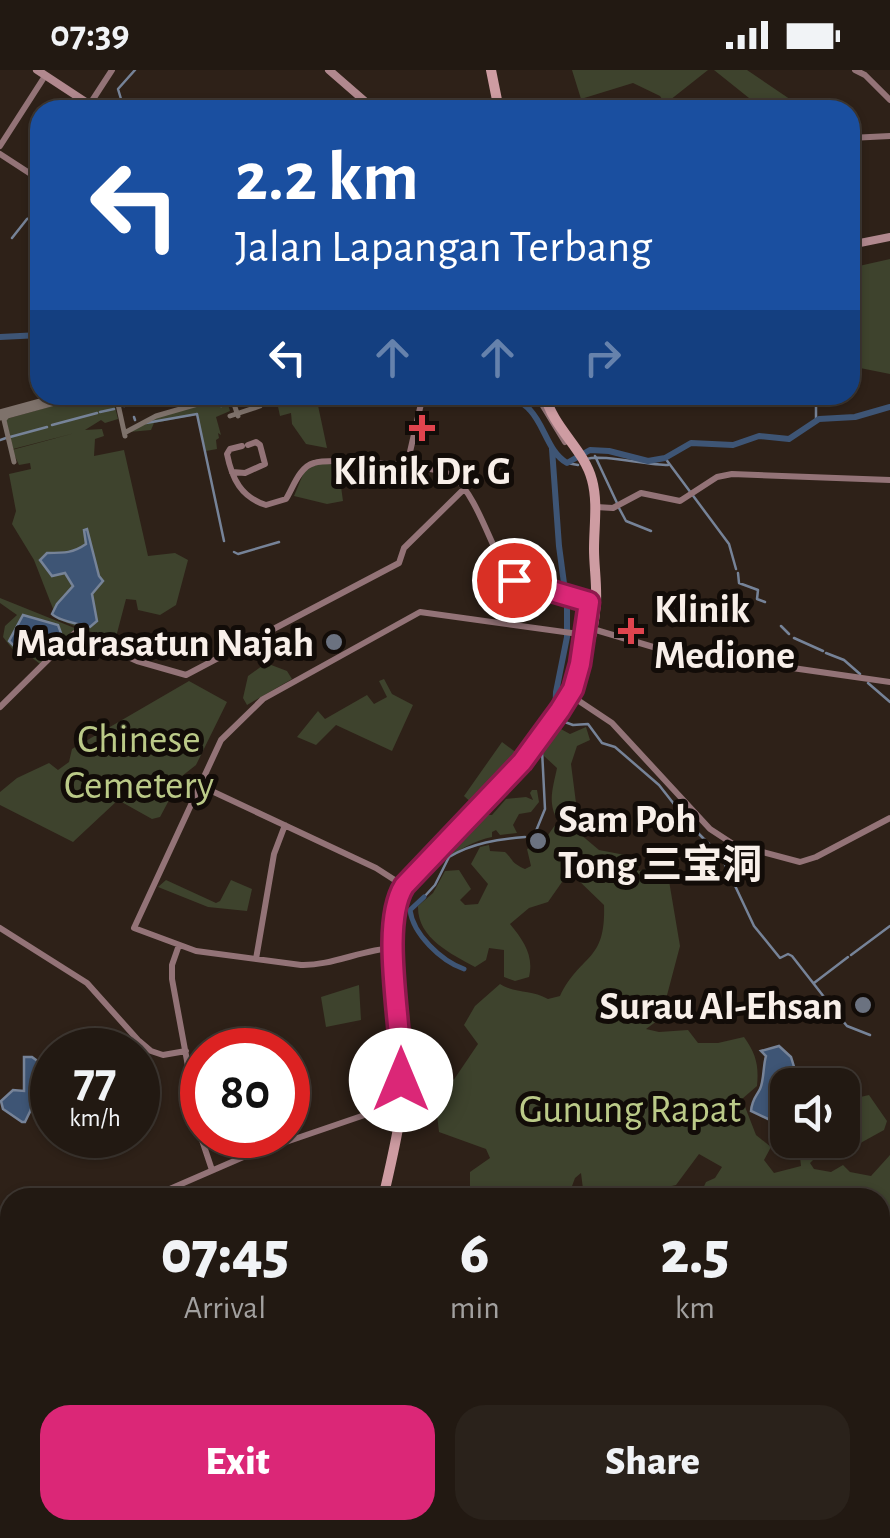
<!DOCTYPE html>
<meta charset="utf-8">
<style>
body{margin:0;font-family:"Alegreya Sans","Noto Sans SC",sans-serif;background:#2a221b;color:#f1f3f6;height:100vh;display:flex;flex-direction:column;font-size:38px;white-space:nowrap}
*{box-sizing:border-box;margin:0}
p{font-size:32px;color:#a2a09f}
.icon{flex:none;width:55px;height:55px;fill:none;stroke:currentColor;stroke-width:2;stroke-linecap:round;stroke-linejoin:round}
.map{position:relative;flex:1;overflow:hidden}
.details{position:absolute;left:0px;top:1118px;width:890px;height:352px;display:flex;flex-direction:column;background:#221912;border-radius:30px 30px 0 0;box-shadow:0 2px 8px #0004,0 0 0 2px #3f3832}
.details>*{flex:none}
.hud{position:absolute;left:30px;top:30px;width:830px;height:305px;border-radius:30px;box-shadow:0 2px 8px #0004,0 0 0 2px #3f3832;background:#1a4fa0;color:#fff;overflow:hidden}
.buttons{position:absolute;left:770px;top:998px;display:grid;gap:20px}
.buttons a{display:grid;place-items:center;width:90px;height:90px;border-radius:20px;background:#221912;box-shadow:0 2px 8px #0004,0 0 0 2px #3f3832;font-size:50px}
.speed{position:absolute;left:30px;top:958px;display:flex;gap:20px;font-size:50px;font-weight:700;text-align:center}
.speed>*{display:grid;place-content:center;width:130px;height:130px;border-radius:50%;background:#221912;box-shadow:0 2px 8px #0004,0 0 0 2px #3f3832;line-height:1}
.speed small{font-size:25px;font-weight:400}
.speed .limit{border:15px solid #d22;background:#fff;color:#111}
.pin{position:absolute;display:grid;place-items:center;width:85px;height:85px;color:#fff;margin:-42px;border:5px solid #fff;border-radius:50%;box-shadow:0 2px 10px #0007}
.me{position:absolute;width:110px;margin:-55px;rotate:0deg;stroke-linejoin:round;filter:drop-shadow(0 0 8px #0008)}
.turn{display:flex;align-items:center;gap:35px;height:210px;padding:0 40px;font-size:45px}
.turn .icon{width:130px;height:130px;stroke-width:2.5}
.turn b{display:block;font-size:70px;line-height:85px}
.lanes{display:flex;align-items:center;height:95px;padding:0 40px;background:#0003;justify-content:center;gap:50px;direction:ltr}
.lanes .off{opacity:.35}
.eta{display:flex;justify-content:space-evenly;align-items:center;height:170px;text-align:center}
.eta b{font-size:60px;font-weight:800;line-height:70px}
.primary-button{display:flex;gap:20px;margin-top:auto;padding:20px 40px}
.primary-button a{flex:1;height:115px;border-radius:30px;background:#db2777;color:#fff;font-size:40px;font-weight:800;line-height:115px;text-align:center}
.primary-button a+a{background:#2a221b;color:#f1f3f6}
.status{display:flex;justify-content:space-between;align-items:center;height:70px;padding:0 50px;background:#221912;direction:ltr}
.status svg{height:28px;fill:currentColor}
.map>svg:first-child{display:block}
.green{fill:#3e432d}
.water{fill:#3e5575;stroke:#768398;stroke-width:2.5}
.lines{fill:none;stroke-linecap:round;stroke-linejoin:round}
.stream{stroke:#768398;stroke-width:2.5}
.canal{stroke:#3e5575;stroke-width:5}
.river{stroke:#3e5575;stroke-width:6}
.taxiway{stroke:#7e726b;stroke-width:5}
.runway{stroke:#7e726b;stroke-width:11}
.secondary{stroke:#937377;stroke-width:6}
.primary{stroke:#b1888e;stroke-width:8}
.highway{stroke:#ce9ca2;stroke-width:10}
.route-casing{stroke:#8e194d;stroke-width:25}
.route{stroke:#db2777;stroke-width:18}
.health-dot{fill:#e0444e;stroke:#120c08;stroke-width:4}
.worship-dot{fill:#6b7280;stroke:#120c08;stroke-width:4}
.labels{text-anchor:middle;stroke-width:10;stroke-linejoin:round;paint-order:stroke}
.poi-label{font-size:40px;font-weight:bold;fill:#f8efe9;stroke:#120c08;text-anchor:start}
.park-label{font-size:40px;fill:#bbca88;stroke:#120c08}
</style>
<div class="status"><b>07:39</b><svg viewBox="0 0 49 12"><path d="M0 12V9h3v3zM5 12V6h3v6zM10 12V3h3v9zM15 12V0h3v12zM26 1h20v11H26zM47 4h2v5h-2z"/></svg></div>
<div class="map">
<svg width="890" height="1468" viewBox="0 0 890 1468">
<rect width="100%" height="100%" fill="#2e2118"/>
<!-- green -->
<path class="green" d="M572,0h136l-43,34 -5,-8 -27,-13 -52,16z
M714,0h33l59,40h-42z
M890,189v115l-40,-8v-98z
M92,325h20l6,24 -13,4 -4,-3 -16,10 17,-1 2,7 -9,3 -1,17 30,-6 24,106 27,-3 13,7 -12,45 -16,10 -22,-5 -2,-10 -10,-1 -10,38 -29,-6 -30,-12 -23,-59 -22,-36 4,-13 -7,-37 22,-5 -1,-6 -11,2 -7,-15 63,-17 -62,16 -7,-30z
M316,326l11,52 -21,-4 -14,-20 -1,-11 -11,3 -3,-14z
M226,328l4,13 -14,6 5,18 -3,-2 1,5 -3,2 1,9 -11,2 -9,-36 -43,8 -3,7 -22,2 23,-14z
M318,393l20,2 5,36 -16,3 -33,-8 10,-24z
M0,528l77,31 -37,35 -15,-12 -7,4 -15,-19 2,-11 12,-11 -17,-12z
M266,593l21,8 5,8 -45,26 -4,-7 5,-22z
M384,609l8,15 21,11 -21,46 -56,-26 -20,20 -19,-8 21,-26 7,8 42,-24 7,9 13,-7 -8,-16z
M189,611l38,21 -31,63 -14,11 -22,41 -8,2 -34,-19 -45,42 -73,-37v-13l17,-14 32,-15 9,7 11,-8 3,-13z
M586,657l4,13 -13,6 -6,18 9,70 19,16 26,5 14,16 27,-8 14,83 -19,72 -15,11 13,3 29,-2 10,13h20l26,-6c12,17 15,28 13,49l-15,13 14,36 15,12 -7,13 10,13 27,-7 -1,-9 10,-17h32l1,-39 26,-6 18,26 -3,9 -29,16 -32,4 -13,13 4,6 17,3 12,-7 7,7 21,4 19,-21v146l-10,8v-111h-129l-1,-5 -6,3 5,1h-50l7,-15 9,-4 7,-11 -23,-13 -23,31 -17,4 -4,8h-71l-3,-24 -6,5 -7,19h-93l-5,-6v-19l20,-14 -4,-9 -47,-17 -3,-26 42,-62 -14,-19 11,-19 25,-22c16,10 31,5 48,15l12,-3c21,-43 46,-33 44,-91l-28,-27 -14,4 -14,20 -19,6 -19,16c14,17 24,32 19,53l-14,4 -11,-4v-27l-15,-2 -3,12 -11,7c-24,-13 -58,-29 -57,-61l15,-13 12,-22 14,-1 12,19 -11,11 5,5 13,-1 10,-20 -17,-20 9,-17 9,-2 1,6 15,1c9,8 5,10 20,17l6,-3 -4,-17 16,-7 15,-21c-11,-18 -5,-33 -1,-53l-13,-12v-9l15,-19 11,6z
M502,672l19,14 -46,50 -11,-10z
M532,720h5l2,12 -8,10 -12,2 -6,11 4,8 -17,2 -4,-5 -4,2v5c-34,7 -75,41 -92,72l8,-20 60,-64 5,1 11,-11h8l14,-16 20,-2 7,3 -3,-7z
M166,810l50,23 4,-2 11,-21 21,9 -5,22 -39,-4 -50,-20z
M359,915l2,35 -35,7 -5,-30z
M880,1267l10,2v175l-9,24h-59v-8h58z
M455,1460h170l-1,8h-167z"/>
<!-- water -->
<path class="water" d="M87,459l12,47 4,5 -11,13 5,27 -7,6c-9,-2 -33,-7 -38,-13l5,-10 16,-18 -8,-13 -13,3 -12,-16 7,-7c18,0 26,0 39,-9l-2,-14z
M23,545l35,10 3,8 -22,19 -20,-1 -10,-10z
M779,976l12,11 4,13 -19,27 -4,19 -4,3 -17,-8c1,-12 5,-14 9,-22 4,-8 3,-23 6,-33l-5,-5z
M24,987h8l11,8c-5,20 -8,39 -18,57h-3l-19,-13 -2,-8 12,-11 11,1z"/>
<g class="lines">
<!-- stream -->
<path class="stream" d="M114,40l7,-11 -3,-10 17,-19
M12,168l15,-19 7,-2
M816,325v26
M219,332l2,4 8,-2
M124,336l40,-11
M100,342l14,-3
M134,347l1,3
M146,353l51,-9 27,127
M52,355l45,-12
M10,367l37,-10
M0,370l6,-2
M595,386l22,47
M665,388l64,86 7,25
M587,389c13,-5 60,6 81,6
M567,393l11,2
M619,438l7,13 25,10
M234,482l4,2 41,-12
M738,503l1,10 19,7 -1,9 8,3
M781,556l8,8
M794,568l29,13
M826,583l18,7 16,14
M868,613l22,19
M562,651l11,4 15,-1 14,19 13,4 44,38 33,42 29,29 33,70 26,32 8,-4 4,2 43,55
M536,761l9,-22 -3,-59
M420,809l19,-20 8,-2
M424,827l11,-12 14,-28c23,-14 50,-18 76,-20
M389,857l-1,-15 7,-17
M851,885l39,-29
M814,913l34,-26
M837,944l10,12 23,9
M230,1468l22,-1 14,-7"/>
<!-- canal -->
<path class="canal" d="M424,827l-14,13c3,24 31,51 54,59"/>
<!-- river -->
<path class="river" d="M0,267l40,-2
M510,325c7,5 15,9 20,15 15,16 18,42 37,53l23,-13 19,1 39,10 17,-3 26,-15 42,2 26,-9 30,3 30,-20 36,-2 35,-10
M552,379l7,97 6,45
M555,645l1,-23 11,-55v-39"/>
<!-- taxiway -->
<path class="taxiway" d="M116,325l9,41
M231,325l7,21
M9,343l-5,7 10,42
M230,346l30,-10 6,-11
M126,362l30,-16 73,-21"/>
<!-- runway -->
<path class="runway" d="M0,345l73,-20"/>
<!-- secondary -->
<path class="secondary" d="M855,0l10,5 25,25
M86,40l26,-40
M850,68l40,-2
M0,76l45,-70
M0,84l40,26
M543,336l22,36
M242,376l-12,3 -3,5c5,25 14,43 39,51l20,-6c7,-11 13,-32 28,-36 16,-6 127,3 139,13 26,22 38,74 58,103l81,21
M407,395l16,-70
M232,402l13,1 20,-9 -5,-19 -4,-3 -8,3
M596,437l17,1 28,-15 39,8 37,-24 15,-3 158,6
M593,555l3,5 64,19 230,33
M573,627l39,26 98,106 23,15 67,18 16,-5 74,-39
M0,637l75,-74 62,28 49,14 213,-112 5,-15 60,-59
M201,716l175,82 28,18
M0,858l87,55 51,57 13,11 12,4 23,-4
M179,875l-7,20v14l29,158 11,33
M392,878c-30,2 -62,18 -91,17l-105,-14 -62,-23 87,-188 42,-41 157,-87 166,23
M256,889l18,-105 11,-29
M149,1128l99,-43 140,-48
M0,1154l10,3
M0,1282l10,2
M302,1460l1,8"/>
<!-- primary -->
<path class="primary" d="M37,0l61,40
M329,0l46,40
M850,175l40,-8"/>
<!-- highway -->
<path class="highway" d="M491,0l8,40
M388,1037l12,-9
M383,1128c12,-51 23,-98 22,-150 -1,-39 -19,-108 -8,-143 8,-26 64,-75 85,-96 61,-64 107,-114 114,-207 1,-18 -2,-36 -2,-53 0,-23 4,-47 -2,-69 -8,-31 -39,-52 -47,-85
M377,1460l9,8"/>
</g>
<g class="lines">
<defs>
<path id="route" d="M401,1010c2,-52 -22,-154 3,-194l118,-124 38,-52 13,-21 7,-25 9,-62 -75,-22"/>
</defs>
<!-- route casing -->
<use href="#route" class="route-casing"/>
<!-- route -->
<use href="#route" class="route"/>
</g>
<!-- markers -->
<g class="health-dot">
<path d="M417 343h10v10h10v10h-10v10h-10v-10h-10v-10h10z"/>
<path d="M626 546h10v10h10v10h-10v10h-10v-10h-10v-10h10z"/>
</g>
<g class="worship-dot">
<circle cx="334" cy="572" r="10"/>
<circle cx="538" cy="771" r="10"/>
<circle cx="863" cy="935" r="10"/>
</g>
<g class="labels">
<!-- poi labels -->
<g class="poi-label">
<text x="422" y="414" text-anchor="middle">Klinik Dr. G</text>
<text x="654" y="552">Klinik<tspan x="654" dy="46">Medione</tspan></text>
<text x="314" y="586" text-anchor="end">Madrasatun Najah</text>
<text x="558" y="762">Sam Poh<tspan x="558" dy="46">Tong 三宝洞</tspan></text>
<text x="843" y="949" text-anchor="end">Surau Al-Ehsan</text>
</g>
<!-- park labels -->
<g class="park-label">
<text x="139" y="682">Chinese<tspan x="139" dy="46">Cemetery</tspan></text>
<text x="630" y="1052">Gunung Rapat</text>
</g>
</g>
</svg>
<div class="buttons">
<a><svg class="icon" aria-label="sound" viewBox="0 0 24 24"><path d="M4 9h4l5-4v14l-5-4H4zM17 9q2 3 0 6"/></svg></a>
</div>
<div class="speed"><div>77<small>km/h</small></div><div class="limit">80</div></div>
<div class="pin" style="left:514px;top:510px;background:#d93025"><svg class="icon" aria-label="arrive" viewBox="0 0 24 24"><path d="M6 21V4h12l-3 4 3 4H6"/></svg></div>
<svg class="me" style="left:401px;top:1010px" viewBox="-20 -20 40 40"><circle r="19" fill="#fff"/><path d="M0-13L10 11 0 6-10 11z" fill="#db2777"/></svg>
<div class="hud">
<div class="turn"><svg class="icon" aria-label="left" viewBox="0 0 24 24"><path d="M17 20v-9H6M10 6l-5 5 5 5"/></svg><div><b>2.2 km</b>Jalan Lapangan Terbang</div></div>
<div class="lanes"><svg class="icon" aria-label="left" viewBox="0 0 24 24"><path d="M17 20v-9H6M10 6l-5 5 5 5"/></svg><svg class="icon off" aria-label="ahead" viewBox="0 0 24 24"><path d="M12 20V5M6 11l6-6 6 6"/></svg><svg class="icon off" aria-label="ahead" viewBox="0 0 24 24"><path d="M12 20V5M6 11l6-6 6 6"/></svg><svg class="icon off" aria-label="right" viewBox="0 0 24 24"><path d="M7 20v-9h11M14 6l5 5-5 5"/></svg></div>
</div>
<section class="details">
<div class="eta">
<div><b>07:45</b><p>Arrival</p></div>
<div><b>6</b><p>min</p></div>
<div><b>2.5</b><p>km</p></div>
</div>
<div class="primary-button"><a>Exit</a><a>Share</a></div>
</section>
</div>
